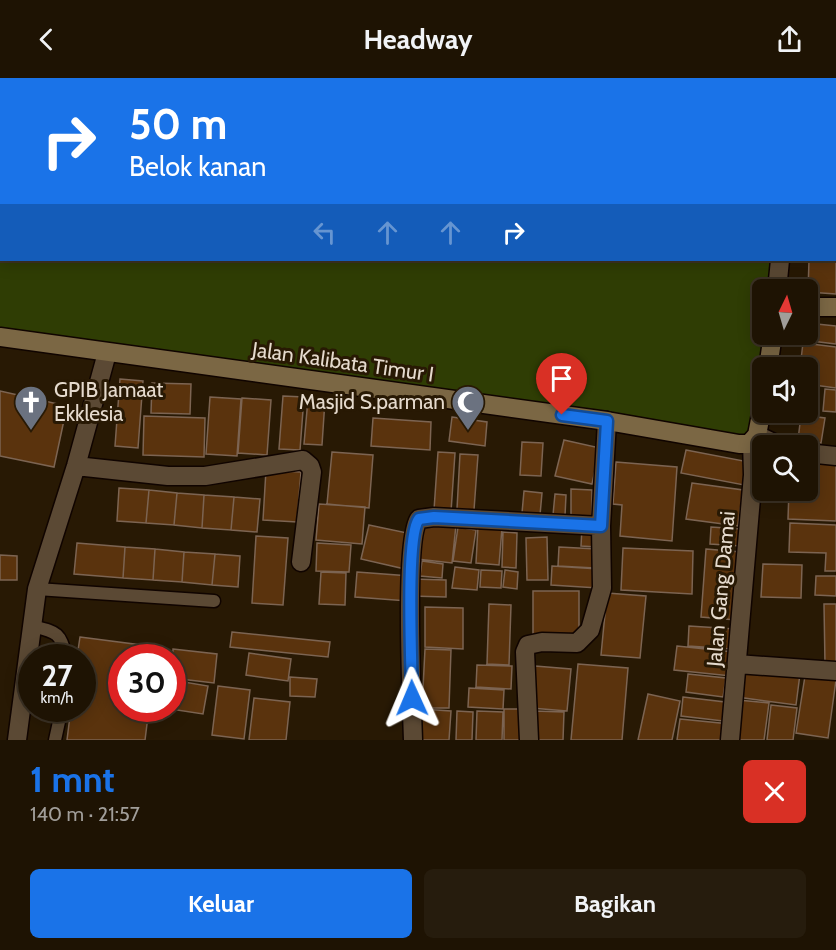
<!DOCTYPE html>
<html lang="id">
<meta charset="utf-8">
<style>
body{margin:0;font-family:Cabin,sans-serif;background:#261c0d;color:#f1f3f6;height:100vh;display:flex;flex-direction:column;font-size:22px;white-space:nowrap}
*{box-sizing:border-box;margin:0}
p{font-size:20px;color:#a19e9a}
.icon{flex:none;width:33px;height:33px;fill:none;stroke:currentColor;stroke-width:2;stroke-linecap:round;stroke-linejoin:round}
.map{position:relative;height:662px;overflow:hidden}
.side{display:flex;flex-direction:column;background:#1e1303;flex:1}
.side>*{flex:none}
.guide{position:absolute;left:0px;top:0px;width:837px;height:183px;box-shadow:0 3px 15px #0003,0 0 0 2px #3c3225;background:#1a73e8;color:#fff;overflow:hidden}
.needle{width:39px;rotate:5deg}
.buttons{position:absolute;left:752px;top:201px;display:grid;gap:12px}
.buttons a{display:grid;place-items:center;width:66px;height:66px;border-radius:9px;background:#1e1303;box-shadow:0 3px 15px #0003,0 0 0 2px #3c3225;font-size:30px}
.speed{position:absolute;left:18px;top:566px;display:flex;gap:12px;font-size:30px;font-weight:700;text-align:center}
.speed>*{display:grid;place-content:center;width:78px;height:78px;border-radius:50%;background:#1e1303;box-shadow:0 3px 15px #0003,0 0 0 2px #3c3225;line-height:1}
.speed small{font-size:15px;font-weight:400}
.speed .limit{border:9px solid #d22;background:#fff;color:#111}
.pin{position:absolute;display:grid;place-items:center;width:51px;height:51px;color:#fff;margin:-62px -26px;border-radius:50% 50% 50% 0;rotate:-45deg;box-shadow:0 0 6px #0007}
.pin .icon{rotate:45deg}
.me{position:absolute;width:66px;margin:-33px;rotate:359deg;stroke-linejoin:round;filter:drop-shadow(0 0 4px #0008)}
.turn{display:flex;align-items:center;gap:21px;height:126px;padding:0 30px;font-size:27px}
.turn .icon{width:78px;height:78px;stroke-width:2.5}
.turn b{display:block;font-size:42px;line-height:51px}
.lanes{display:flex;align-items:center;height:57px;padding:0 30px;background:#0003;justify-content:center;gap:30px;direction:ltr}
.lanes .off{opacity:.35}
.round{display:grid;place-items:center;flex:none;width:63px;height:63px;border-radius:9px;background:#261c0d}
.head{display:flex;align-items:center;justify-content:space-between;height:102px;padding:0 30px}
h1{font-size:36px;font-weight:700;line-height:45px;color:#1a73e8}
.action{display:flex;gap:12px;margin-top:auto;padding:12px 30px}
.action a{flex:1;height:69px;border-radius:9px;background:#1a73e8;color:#fff;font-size:24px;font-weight:700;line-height:69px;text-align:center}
.action a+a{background:#261c0d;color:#f1f3f6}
header{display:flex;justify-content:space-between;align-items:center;height:78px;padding:0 30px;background:#1e1303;font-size:27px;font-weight:700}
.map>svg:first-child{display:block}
.green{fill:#2f3d04}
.water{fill:#016061}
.building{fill:#5a330d;stroke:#7c6452;stroke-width:1.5}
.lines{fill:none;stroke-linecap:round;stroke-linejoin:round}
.lane-casing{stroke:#100400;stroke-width:15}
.street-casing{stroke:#100400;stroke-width:21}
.secondary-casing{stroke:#100400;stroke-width:21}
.lane{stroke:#5b4934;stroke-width:12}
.street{stroke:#5b4934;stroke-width:18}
.secondary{stroke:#7b6744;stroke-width:18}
.route-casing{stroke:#114b97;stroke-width:15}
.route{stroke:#1a73e8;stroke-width:10}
.labels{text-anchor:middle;stroke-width:6;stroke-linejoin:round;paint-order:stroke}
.street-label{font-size:21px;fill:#e5dacd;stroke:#281904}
.poi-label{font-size:21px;fill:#e5dacd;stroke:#281904;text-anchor:start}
</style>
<header><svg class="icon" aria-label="back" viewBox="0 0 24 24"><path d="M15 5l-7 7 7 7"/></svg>Headway<svg class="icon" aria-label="share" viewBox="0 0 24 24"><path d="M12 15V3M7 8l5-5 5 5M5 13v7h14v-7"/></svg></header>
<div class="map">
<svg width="836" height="662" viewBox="0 0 836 662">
<rect width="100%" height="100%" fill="#281904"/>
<!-- green -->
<path class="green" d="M0,0h774l-772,2v180h772v29l-12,1v44l11,1 -11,33v35l-10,38 -752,-107z"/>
<!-- water -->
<path class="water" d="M0,0h268l-266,2 -1,143z"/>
<!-- building -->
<path class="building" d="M836,159v57l-28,-2 1,-32h27z
M807,245l29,3v18l-33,-4 1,-6h3z
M803,265l33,4v41l-29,-4v-16h-7z
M120,301l23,2 -5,67 -23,-2z
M152,305l39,1 -1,30 -39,-1z
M825,311l11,1v22l-13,-1z
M0,313l67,15 -13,61 -54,-11z
M283,318l21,1 -4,53 -21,-1z
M210,319l31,2 -4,57 -31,-2z
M242,320l29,2 -4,55 -29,-2z
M308,321l17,1 -3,45 -18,-1z
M801,337l24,3 -4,25 -23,-3z
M144,338l61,2 -1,39 -61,-2z
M452,339l35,5 -2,24 -36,-5z
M373,340l58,4 -1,28 -59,-4z
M564,362l36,8 -8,36 -37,-8z
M522,364l21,1 -2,33 -21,-1z
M686,372l63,12 -5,23 -63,-12z
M332,374l41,3 -4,53 -42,-4z
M438,374l17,1 -4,59 -17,-2z
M460,376l18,1 -4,55 -17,-1z
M807,381l29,1v61l-48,-2 1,-29h18z
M616,384l61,5 -5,74 -52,-5 2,-31 -9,-1z
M266,392l35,2 -4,50 -34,-2z
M692,405l51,7 -5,36 -52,-7z
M119,410l30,2 -3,33 -29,-2z
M571,411l21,1v30l-21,-1z
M149,412l28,3 -3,32 -28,-2z
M524,413l18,2 -2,22 -18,-2z
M177,415l27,2 -2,33 -28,-3z
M555,416l11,1 -1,21 -12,-1z
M204,417l30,2 -3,33 -29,-2z
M234,419l26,2 -3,33 -26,-2z
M319,426l46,3 -3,37 -46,-4z
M420,444l36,3 -4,38 -35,-4z
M790,445l46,2v46h-11l1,-18 -37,-1z
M369,447l43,9 -7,35 -44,-10z
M478,448l24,2 -3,37 -23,-2z
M458,449l18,3 -5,33 -18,-2z
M582,449l16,2 -1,18 -16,-1z
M711,449l30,2 -1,17 -30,-2z
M503,454l14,1 -1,35 -14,-1z
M256,458l32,2 -5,67 -31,-2z
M547,459l1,43h-21l-1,-42z
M77,465l48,4 -2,31 -49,-4z
M317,465l34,2 -2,27 -33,-1z
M125,469l30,2 -2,31 -30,-2z
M559,469l38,2 -2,19 -37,-2z
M623,470l70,3 -1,43 -71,-4z
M155,471l29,3 -2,30 -29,-2z
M706,471l35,3 -5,68 -35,-3z
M184,474l31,2 -3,31 -30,-3z
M215,476l25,2 -2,31 -26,-2z
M0,477l17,1v24h-17z
M422,483l21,3 -1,14 -22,-2z
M763,486l39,1 -1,33 -40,-1z
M552,488l47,3 -1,19 -47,-3z
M455,489l24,3 -2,20 -25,-2z
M481,492l21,1 -1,17 -21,-1z
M505,492l13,2 -1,17 -14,-2z
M321,494l25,1 -1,32 -26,-1z
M357,494l53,4 -2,25 -53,-4z
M816,498h20v20l-21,-1z
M412,501l34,1v17l-35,-1z
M533,513h46v44l-46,1z
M607,515l39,3 -6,62 -39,-3z
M489,526l22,1 -2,60 -22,-1z
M824,526h12v60h-11z
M425,529l38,1v41l-38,-2z
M689,548l46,3 -2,20 -45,-3z
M232,554l98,10 -2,15 -98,-10z
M80,559l77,10 -1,10h-34v51h27l-4,32h-78l4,-32h11v-51h-5z
M677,568l57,6 -3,24 -57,-6z
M173,571l44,5 -3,29 -42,-5z
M425,571l26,1 -2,58h-27z
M249,575l42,6 -3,22 -42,-6z
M578,586l50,4 -6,72h-51z
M477,587l35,1 -1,23 -35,-2z
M535,588l36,3 -4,42 -36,-3z
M741,588l59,8 -4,31 -59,-8z
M688,596l38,4 -3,19 -37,-5z
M805,598l31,4 -8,58 -32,-5z
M290,599l27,2 -2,18 -25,-1z
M172,602l36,6 -5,28 -39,-6h8z
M218,608l32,4 -6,49 -32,-4z
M469,610l35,2 -1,19 -35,-2z
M648,616l32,7 -8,39h-34z
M683,619l42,5 -2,19 -42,-5z
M254,620l36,4 -4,38h-37z
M738,622l31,3 -5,37h-31z
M771,627l26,3 -4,32h-26z
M421,631l30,2 -2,29h-30z
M504,631h21l2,31h-23z
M457,633l16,1 -1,28h-16z
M477,633l26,1 -1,28h-26z
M534,633l30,1 -1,28h-30z
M680,641l50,5 -2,16h-51z"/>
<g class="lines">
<defs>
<path id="lane" d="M776,2v-2
M37,511l177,12
M32,548c24,6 29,6 34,31
M55,662l7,-32"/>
<path id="street" d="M797,2v-2
M777,212l3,-30
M757,357l23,11
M807,375l29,3
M76,388l92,10h37l98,-16 7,6 2,6 -11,90
M737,586l99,7
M17,662l20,-151 39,-123 31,-113
M413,662c-1,-34 -9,-202 6,-221l15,-2 167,9
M529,662l-4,-88 3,-7 14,-3 35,1 13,-13 12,-42 -1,-62 6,-105
M730,662l23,-265 -1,-34"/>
<path id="secondary" d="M807,229h29
M0,259l607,84 132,23h10l8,-9 5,-26
M768,290l5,-34"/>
</defs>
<!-- lane casing -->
<use href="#lane" class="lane-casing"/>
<!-- street casing -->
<use href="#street" class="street-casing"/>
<!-- secondary casing -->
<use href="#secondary" class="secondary-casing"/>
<!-- lane -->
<use href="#lane" class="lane"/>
<!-- street -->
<use href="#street" class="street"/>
<!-- secondary -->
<use href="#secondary" class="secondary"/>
</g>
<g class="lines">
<defs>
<path id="route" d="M412,620c0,-29 -7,-162 7,-179l15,-2 167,9 6,-105 -45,-6"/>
</defs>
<!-- route casing -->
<use href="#route" class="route-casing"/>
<!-- route -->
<use href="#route" class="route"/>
</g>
<!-- icons -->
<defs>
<symbol id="church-pin" viewBox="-11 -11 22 30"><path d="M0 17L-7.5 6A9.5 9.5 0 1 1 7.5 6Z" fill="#6b7280" stroke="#281904"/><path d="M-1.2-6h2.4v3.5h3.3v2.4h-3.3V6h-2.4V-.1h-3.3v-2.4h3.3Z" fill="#fff"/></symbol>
<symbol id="mosque-pin" viewBox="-11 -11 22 30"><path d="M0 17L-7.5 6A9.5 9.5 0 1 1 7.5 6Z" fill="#6b7280" stroke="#281904"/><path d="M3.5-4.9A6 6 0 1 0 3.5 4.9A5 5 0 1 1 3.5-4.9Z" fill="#fff"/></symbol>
</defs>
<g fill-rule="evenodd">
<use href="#church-pin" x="12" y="305" width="38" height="52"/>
<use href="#mosque-pin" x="449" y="305" width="38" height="52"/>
</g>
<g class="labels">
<!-- street labels -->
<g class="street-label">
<text transform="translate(343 284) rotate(8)" y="7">Jalan Kalibata Timur I</text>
<text transform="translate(721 511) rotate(-85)" y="7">Jalan Gang Damai</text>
</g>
<!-- poi labels -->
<g class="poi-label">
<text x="54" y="319">GPIB Jamaat<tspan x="54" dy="24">Ekklesia</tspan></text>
<text x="445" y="331" text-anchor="end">Masjid S.parman</text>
</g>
</g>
</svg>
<div class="buttons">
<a><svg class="needle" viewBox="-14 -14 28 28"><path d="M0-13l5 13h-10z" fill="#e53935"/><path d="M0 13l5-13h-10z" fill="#a19e9a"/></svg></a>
<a><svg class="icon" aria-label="sound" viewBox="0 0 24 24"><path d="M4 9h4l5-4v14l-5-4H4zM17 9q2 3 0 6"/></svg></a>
<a><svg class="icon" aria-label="search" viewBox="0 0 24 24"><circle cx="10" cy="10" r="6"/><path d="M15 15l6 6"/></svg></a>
</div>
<div class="speed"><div>27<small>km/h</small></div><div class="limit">30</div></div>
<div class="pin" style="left:562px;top:337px;background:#d93025"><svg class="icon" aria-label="arrive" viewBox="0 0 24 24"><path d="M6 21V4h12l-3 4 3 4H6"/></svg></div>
<svg class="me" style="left:412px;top:620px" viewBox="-20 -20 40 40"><path d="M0-17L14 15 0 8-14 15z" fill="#1a73e8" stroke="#fff" stroke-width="4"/></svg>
<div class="guide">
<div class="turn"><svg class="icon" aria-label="right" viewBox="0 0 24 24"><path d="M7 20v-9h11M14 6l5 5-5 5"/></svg><div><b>50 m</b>Belok kanan</div></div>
<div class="lanes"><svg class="icon off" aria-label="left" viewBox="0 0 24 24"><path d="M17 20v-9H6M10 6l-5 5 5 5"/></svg><svg class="icon off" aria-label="ahead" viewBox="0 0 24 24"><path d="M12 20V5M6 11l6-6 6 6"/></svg><svg class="icon off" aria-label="ahead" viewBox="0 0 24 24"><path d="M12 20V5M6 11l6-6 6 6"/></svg><svg class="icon" aria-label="right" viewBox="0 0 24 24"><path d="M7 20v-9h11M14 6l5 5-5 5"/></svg></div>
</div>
</div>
<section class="side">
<div class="head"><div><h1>1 mnt</h1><p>140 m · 21:57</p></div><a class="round" style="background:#d93025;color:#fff"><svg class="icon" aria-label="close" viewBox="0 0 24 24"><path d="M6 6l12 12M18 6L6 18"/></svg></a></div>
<div class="action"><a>Keluar</a><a>Bagikan</a></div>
</section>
